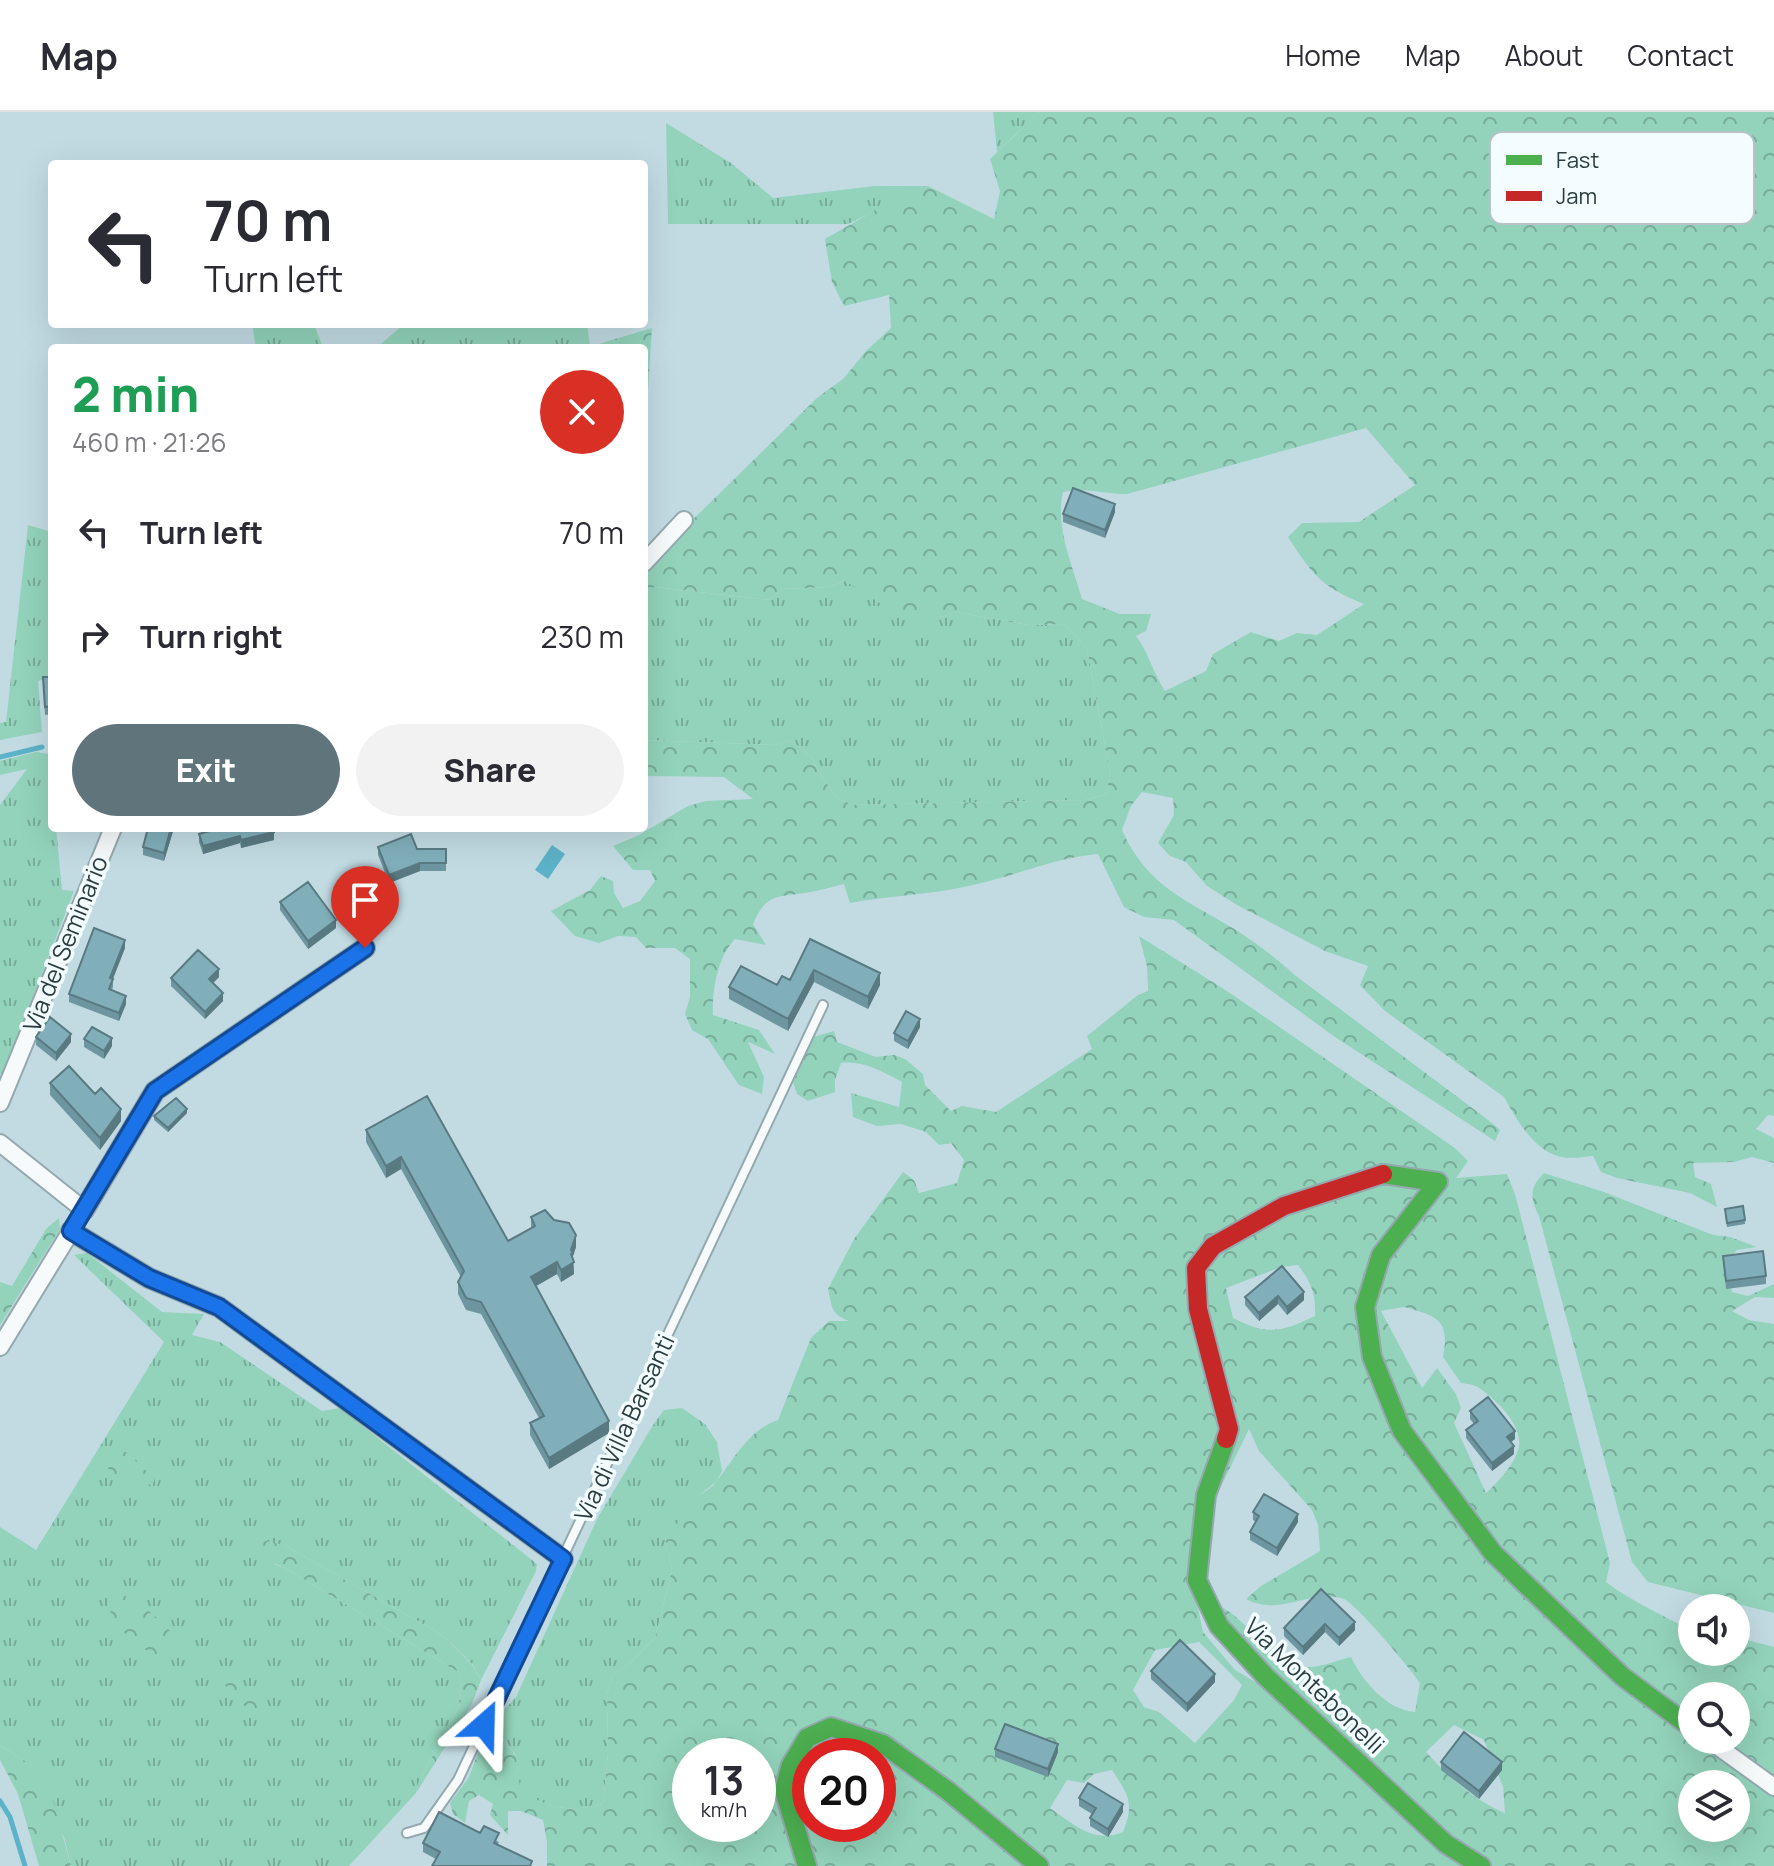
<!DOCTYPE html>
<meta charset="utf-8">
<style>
body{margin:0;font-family:Manrope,sans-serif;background:#f2f2f3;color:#2b2b33;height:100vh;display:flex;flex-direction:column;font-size:30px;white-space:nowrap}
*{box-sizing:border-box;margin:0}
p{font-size:26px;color:#7c7c81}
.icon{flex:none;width:44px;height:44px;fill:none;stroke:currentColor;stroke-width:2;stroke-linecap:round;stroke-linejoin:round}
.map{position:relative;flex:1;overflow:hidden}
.panel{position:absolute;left:48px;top:232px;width:600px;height:488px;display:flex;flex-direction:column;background:#fff;border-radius:8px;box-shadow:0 8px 32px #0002}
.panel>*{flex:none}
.guide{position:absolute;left:48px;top:48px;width:600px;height:168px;border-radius:8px;box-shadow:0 8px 32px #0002;background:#fff;color:#2b2b33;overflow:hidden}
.buttons{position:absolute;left:1678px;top:1482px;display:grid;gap:16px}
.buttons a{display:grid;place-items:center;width:72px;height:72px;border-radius:50%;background:#fff;box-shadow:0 8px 32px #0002;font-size:40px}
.speed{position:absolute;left:672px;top:1626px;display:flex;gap:16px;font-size:40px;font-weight:700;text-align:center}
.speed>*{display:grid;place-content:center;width:104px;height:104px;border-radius:50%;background:#fff;box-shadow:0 8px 32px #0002;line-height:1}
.speed small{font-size:20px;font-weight:400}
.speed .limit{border:12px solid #d22;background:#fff;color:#111}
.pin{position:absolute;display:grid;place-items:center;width:68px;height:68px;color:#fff;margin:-82px -34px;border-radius:50% 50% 50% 0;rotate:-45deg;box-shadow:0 0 8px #0007}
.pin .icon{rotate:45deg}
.me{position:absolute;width:88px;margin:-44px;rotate:25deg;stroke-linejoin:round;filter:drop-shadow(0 0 6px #0008)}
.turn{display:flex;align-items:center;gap:28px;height:168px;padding:0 24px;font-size:36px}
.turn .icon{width:104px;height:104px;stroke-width:2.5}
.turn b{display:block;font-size:56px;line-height:68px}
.round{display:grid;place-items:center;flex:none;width:84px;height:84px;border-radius:42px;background:#f2f2f3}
.head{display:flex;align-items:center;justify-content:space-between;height:136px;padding:0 24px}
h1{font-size:48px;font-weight:800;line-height:60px;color:#1e9e55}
.primary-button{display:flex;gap:16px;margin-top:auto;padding:16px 24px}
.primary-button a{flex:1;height:92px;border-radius:48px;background:#60747b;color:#fff;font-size:32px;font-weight:800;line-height:92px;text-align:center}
.primary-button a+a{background:#f2f2f3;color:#2b2b33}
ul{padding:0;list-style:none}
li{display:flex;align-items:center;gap:24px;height:104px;padding:0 24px}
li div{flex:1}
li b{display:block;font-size:30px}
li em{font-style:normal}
header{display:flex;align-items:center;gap:48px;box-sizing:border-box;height:112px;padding:0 40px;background:#fff;border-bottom:2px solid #e1e1e2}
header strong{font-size:38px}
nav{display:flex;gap:44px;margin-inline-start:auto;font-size:28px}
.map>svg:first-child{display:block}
.grass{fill:url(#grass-tufts)}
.forest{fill:url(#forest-crowns);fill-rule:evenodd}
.water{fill:#5cb2c8}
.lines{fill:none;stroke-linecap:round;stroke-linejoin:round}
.stream{stroke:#5cb2c8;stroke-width:5}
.lane-casing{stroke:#94a8ae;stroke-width:12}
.street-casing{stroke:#94a8ae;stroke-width:20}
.fast-casing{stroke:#94a8ae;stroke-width:22}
.jam-casing{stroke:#94a8ae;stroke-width:22}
.lane{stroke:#f6fafb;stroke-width:8}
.street{stroke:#f6fafb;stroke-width:16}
.fast{stroke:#4caf50;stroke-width:18}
.jam{stroke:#c62828;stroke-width:18}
.wall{fill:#6e96a0}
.shaded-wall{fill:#5a7a82}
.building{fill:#80afba;stroke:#5a7a82;stroke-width:2}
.route-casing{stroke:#114b97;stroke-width:20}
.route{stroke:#1a73e8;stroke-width:14}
.labels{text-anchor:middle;stroke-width:7;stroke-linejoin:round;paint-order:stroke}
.street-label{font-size:24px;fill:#2b3d43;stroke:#f3fcff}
.key{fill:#f3fcff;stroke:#b7c3c7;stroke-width:2}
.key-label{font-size:22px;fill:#2b3d43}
</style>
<header>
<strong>Map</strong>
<nav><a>Home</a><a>Map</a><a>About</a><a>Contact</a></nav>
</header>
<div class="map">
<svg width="1774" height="1754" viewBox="0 0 1774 1754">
<defs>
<pattern id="grass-tufts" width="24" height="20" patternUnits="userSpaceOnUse" patternTransform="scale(2)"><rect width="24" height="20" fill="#93d3bb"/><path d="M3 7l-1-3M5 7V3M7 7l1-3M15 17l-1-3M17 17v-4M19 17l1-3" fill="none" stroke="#78ac9a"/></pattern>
<pattern id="forest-crowns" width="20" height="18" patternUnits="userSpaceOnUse" patternTransform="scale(2)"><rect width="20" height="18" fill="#93d3bb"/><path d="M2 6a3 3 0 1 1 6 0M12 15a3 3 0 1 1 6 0" fill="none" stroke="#78ac9a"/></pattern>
</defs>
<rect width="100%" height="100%" fill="#c2dbe3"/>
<!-- grass -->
<path class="grass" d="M993,0h46l-42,40z
M666,11l65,40 42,35 102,-12h53l-80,38h-180z
M252,212h62l9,24h-67z
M404,212h183l3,22 -214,2z
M28,413l24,7v145l-14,4 4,51 -42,8v-17l6,-1z
M845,469l93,37 18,-6 72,13 37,-1 22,25 23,124 -4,21 -20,6 -233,5 -16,-7 -18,-25 -7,-16 -22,-17 -16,5 -130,-5v-146l10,-7 116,13 12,-11 46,-2z
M36,640l13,2 3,74h4l6,62 12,1 -71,183h-3v-269l27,-36 -27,6v-14z
M87,1141l75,59 42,2 -12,21 28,7 102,69 18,-3 197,156 -1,7 -55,109 -8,-15 -29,-29 -160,-91 -10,19 11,4 175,105 1,29 -43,82 -2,9 -67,73h-278l-7,-29 -39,-76 -25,-16v-218l36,23 128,-208 -90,-87z
M682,1296l23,16 12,18 5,29 -5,10 -26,21 -17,29 -9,8 7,31 -17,68 -25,25 -17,12 -6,18 1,60 -5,51c-32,8 -58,6 -84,-16l-3,-33 -15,-18 2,-26 13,-14 81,-178 56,-94 11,-15z"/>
<!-- forest -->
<path class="forest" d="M1039,0h735v1004l-6,-1 -12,14 18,9v25l-22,-6 -18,5 -41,1 2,14 16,7 6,23 -27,-14 -73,-15 -16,-6 -8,-16c-10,1 -22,3 -32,1 -27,-6 -45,-38 -57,-60l-119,-86 -25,-26 8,-19 -43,-15 -88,-46 -30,-19 -21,-24 -16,-6 -12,-13 16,-28 -1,-17 -31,-6 -11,14 -9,24c25,57 65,70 114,100 22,14 41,29 60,46l191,143 13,11 -5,11 -160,-104 -161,-117 -30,-3 -20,-10 -26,-53c-44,4 -83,22 -125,31 -41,10 -82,10 -123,18l-6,-19c-13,3 -26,7 -39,9 -29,4 -39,1 -52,31l13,21 -31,-6c-18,19 -23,52 -22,76l46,15 16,24 -27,-12 16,35 -2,17 -23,-9 -31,-46 -16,-9 -7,-16 5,-17v-38l-15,-11h-29l-10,-11 -18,-1 -19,7 -24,-7 -24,-25 39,-21 11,-14 12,5 1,12 9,15 17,-7 15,-20 -5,-11h-17l-20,-24 26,-11 49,-29 18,-5 47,-2 -29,-22 -80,-1v-36l130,5 16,-5 22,17 7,16 18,25 16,7 233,-5 20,-6 4,-21 -23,-124 -22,-25 -37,1 -72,-13 -18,6 -24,1 -17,-5 -52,-33 -17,6 -46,2 -12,11 -116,-13 -10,7v-22l32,-36 141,-138 27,-20 22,-27 25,-23 -2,-33 -45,11 -12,-24 -7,-43 63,-36 40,-17 66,33 6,-28 -10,-32zM1366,316l49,57 -56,37 -57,1 -14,14c24,37 33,50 76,67l-47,31 -20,-2 -18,8 -28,-9 -38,22 -7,17 -41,20c-12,-18 -16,-38 -29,-55l10,-5 5,-17h-31l-38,-15c-10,-35 -27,-71 -19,-107 20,-5 43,2 64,2z
M652,216l-5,78h-3v-58h-59z
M1139,824l88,55 228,157 13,13 -12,17 51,-4 8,20 95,369 -4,19c26,20 57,33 86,49v21h44v-15l38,10v219h-1227v-24l-4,-22 -22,-9h-13v24l-18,-20 3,-11 -14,-9 -10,6 -4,22 -12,-9 -3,-11 19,-26 27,-73 9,-7 -4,40 15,19 4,32c25,22 51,24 83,16l5,-51 -1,-60 6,-18 17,-12 25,-25 17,-68 -7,-31c12,-10 15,-26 25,-37 7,-7 19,-11 26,-20 19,-24 31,-51 62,-62l33,-82 18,-17h20c-18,-7 -17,-13 -21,-32l26,-50 49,-67 11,8 5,13 38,-10 7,-23 -13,-17 -12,2 -13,-13 -25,-8 -24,2 -24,-9 -2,-24 48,14 3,-25c-18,-10 -40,-22 -61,-19l-6,17v12l-27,9 -11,-7 -4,-12 8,-25 12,-20 21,-6 3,11 39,15 18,-2 11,4 18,15 2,11 26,26 11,-5 34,6 96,-63 -5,-13 51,-41 10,-4 -1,-25zM1298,1153c13,17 18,29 17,51 -34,16 -47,20 -82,2l-7,-30 55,-21zM1404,1195c34,9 46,13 39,50l18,26c6,1 13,1 18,5 18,12 49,42 38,65 -6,15 -19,29 -31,40l-32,-70 7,-15 -5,-14 -19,-26 -15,20 -41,-77zM1249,1317l10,22 53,59 6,15 2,26 -59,35 -15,13c21,11 38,5 61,0 9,-2 28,-4 37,0 13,6 66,69 76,84l-5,29c-28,-2 -52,-30 -64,-55 -13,3 -29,10 -43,10 -34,-1 -59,-47 -90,-62l2,18 59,73 -44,-26 -32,-38 -10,-47 19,-80zM1199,1530l43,43 -8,15 -39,43 -36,-31 -15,-5 -11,-17 22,-40zM1692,1584h44v44h-44zM1454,1613l30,15 19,47 2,26c-32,-13 -56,-36 -79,-61zM690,1644h68v68h-68zM810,1644h68v68h-68zM1112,1658c16,25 23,32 11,62 -30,12 -49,-8 -73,-24l17,-28 17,3 10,-9zM1692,1672h44v44h-44z
M1544,1061l60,19 109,43 17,2 27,10 -20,3 -12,13 7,29 16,4 26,-12v14l-19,-1 -23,14 17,9 25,4v289l-126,-31 -16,-20 -93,-346c-9,-18 -10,-28 5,-43z
M59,1106l1,11 -60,96v-43l12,4 34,-57z
M126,1340l29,27 -3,6 -45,-12 5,-20z
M262,1428l22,5 160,91 29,30 8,14 -10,26 -55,87 2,-9 43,-82 -1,-29 -175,-105 -21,-9 -17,-16z
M114,1478c27,14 59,34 68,63 -33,12 -64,-20 -75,-49z
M222,1560l36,23 13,19c-25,-4 -46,-14 -49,-42z
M0,1633l25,16 25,29 21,76h-32l-21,-72 -18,-34z"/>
<!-- water -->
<path class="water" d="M552,733l13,9 -17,25 -13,-9z"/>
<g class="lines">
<!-- stream -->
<path class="stream" d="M0,645l42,-10
M0,1689l10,16 15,49"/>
<defs>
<path id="lane" d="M407,1721l17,-5 34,-48 365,-775"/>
<path id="street" d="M644,451l40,-43
M0,991l113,-275
M0,1031l84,67 -84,137
M1709,1628l65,47"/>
<path id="fast" d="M1383,1062l55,8 -57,73 -16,52 7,50 30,74 91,122 130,124 69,51
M84,1098l71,-119 210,-143
M71,1119l78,47 70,29 344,252
M1226,1327l-20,56 -9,85 22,46 47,51 180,167 35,22
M807,1754l-23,-76 7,-25 16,-27 24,-11 52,17 65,47 91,75"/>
<path id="jam" d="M1226,1327l3,-10 -31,-120 -2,-41 17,-22 71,-40 99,-32"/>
</defs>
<!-- lane casing -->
<use href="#lane" class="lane-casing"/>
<!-- street casing -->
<use href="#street" class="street-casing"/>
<!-- fast casing -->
<use href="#fast" class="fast-casing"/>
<!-- jam casing -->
<use href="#jam" class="jam-casing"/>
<!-- lane -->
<use href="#lane" class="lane"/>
<!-- street -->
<use href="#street" class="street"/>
<!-- fast -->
<use href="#fast" class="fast"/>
<!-- jam -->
<use href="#jam" class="jam"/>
</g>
<!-- wall -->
<path class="wall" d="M1115,400l-10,26 -42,-16v-8z
M43,565h9v37l-7,1z
M148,716h26l-10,33 -21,-6v-8z
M211,716h62l1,12 -33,8 -1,-5 -37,11 -4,-12v-8l13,-4z
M378,735l68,2v22h-26l-31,12 -11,-28z
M280,790l56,26 -28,21 -28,-39z
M810,827l70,46 -12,24 -54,-27 -26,49 -59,-32v-12l48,-2 13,-5z
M125,836l-12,31v8l-1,3 14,14 -7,17 -50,-19v-8z
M219,865l-6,6 10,18 -18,18 -34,-33v-8z
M920,915l-12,22 -14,-8v-8z
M36,925l35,5 -15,19 -20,-16z
M84,927l28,7 -8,13 -20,-12z
M50,971l71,38 -21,29 -50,-55z
M187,1001l-19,19 -14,-12v-4z
M366,1018l142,111 23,-13v-11l45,30 -3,9 1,18 -13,8 -4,-8 -21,12 73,147 -60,36 -19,-34v-12l9,-5 -58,-104 -15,-4 -8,-16v-12l3,-5 -60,-108 -15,9 -20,-36z
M1725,1101l20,7v4l-18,3z
M1723,1144l43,20v8l-40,5z
M1282,1154l22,34 -17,15 -9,-11 -19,17 -14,-16v-8z
M1470,1299l45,28 -4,3 3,12 -22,17 -26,-33v-8l8,-6 -4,-5z
M1253,1400l45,10 -21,34 -27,-16v-8l6,-10 -3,-2z
M1355,1510v8l-16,16 -14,-14 -22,23 -19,-19v-8z
M1151,1559l64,11 -28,30 -36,-33z
M995,1637l63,3 -10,25 -53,-20z
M1441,1650l61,8 -23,29 -38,-29z
M1079,1686l44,14 -15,25 -18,-11v-8l2,-4 -13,-8z
M480,1721l19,9 -2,3 35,21 -96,-7 -13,-7v-9z"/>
<!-- shaded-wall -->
<path class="shaded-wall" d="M1115,392v8l-10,26v-8z
M171,716h3l-10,33v-8z
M274,720v8l-33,8v-8z
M240,724v7l-37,11v-8z
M420,751v8l-31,12v-8z
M336,808v8l-28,21v-8z
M125,828v8l-15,38v-8z
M219,857v8l-10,10v-8z
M814,858v12l-26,49v-12z
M880,861v12l-12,24v-12z
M223,881v8l-18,18v-7z
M126,884v8l-7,17v-8z
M920,907v8l-12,22v-8z
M71,922v8l-15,19v-8z
M112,926v8l-8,13v-8z
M121,997v12l-21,29v-12z
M187,997v4l-19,19v-4z
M401,1045v12l-15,9v-12z
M576,1123v12l-3,9 1,18 -13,8v-12l10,-20z
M557,1150v12l-26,15v-12z
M1304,1180v8l-17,15v-8z
M1278,1184v8l-19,17v-8z
M609,1309v12l-60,36v-11z
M1515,1319v8l-8,6v-8z
M1514,1334v8l-22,17v-8z
M1298,1402v8l-21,34v-8z
M1355,1510v8l-16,16v-8z
M1325,1512v8l-22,23v-8z
M1215,1562v8l-28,30v-8z
M1058,1632v8l-10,25v-8z
M1502,1650v8l-23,29v-8z
M1123,1692v8l-15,25v-8z"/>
<!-- building -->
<path class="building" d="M1073,376l42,16 -10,26 -42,-16z
M43,565h9v29l-7,1z
M148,716h23l-7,25 -21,-6z
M213,716h60l1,4 -33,8 -1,-4 -37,10 -4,-12 14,-4z
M411,722l6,15h29v14h-26l-31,12 -11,-28z
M308,770l28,38 -28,21 -28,-39z
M94,816l31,12 -15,38 3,1 -4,10 17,7 -7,17 -50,-19z
M810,827l70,34 -12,24 -54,-27 -26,49 -59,-32 12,-21 36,19 5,-9 8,4z
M198,838l21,19 -10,10 14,14 -18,19 -34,-34z
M906,899l14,8 -12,22 -14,-8z
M50,905l21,17 -15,19 -20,-16z
M92,915l20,11 -8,13 -20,-12z
M69,954l26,28 6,-6 20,21 -21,29 -50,-55z
M427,984l81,145 27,-15 -4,-9 14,-7 9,10 15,3 7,12 -5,15 2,3 -2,1 3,8 -13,8 -4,-8 -26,15 78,144 -60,37 -19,-35 14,-7 -63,-114 -15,-4 -8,-16 6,-11 -63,-114 -15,9 -20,-36z
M176,986l11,11 -19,19 -14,-12z
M1743,1094l2,14 -18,3 -2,-14z
M1763,1139l3,25 -40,5 -3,-25z
M1282,1154l22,26 -17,15 -9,-11 -19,17 -14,-16z
M1488,1285l27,34 -8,6 7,9 -22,17 -26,-33 12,-9 -8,-10z
M1264,1382l34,20 -21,34 -27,-16 9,-16 -6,-4z
M1321,1477l34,33 -16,16 -14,-14 -22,23 -19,-19z
M1180,1528l35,34 -28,30 -36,-33z
M1005,1612l53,20 -10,25 -53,-20z
M1464,1620l38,30 -23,29 -38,-29z
M1088,1671l35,21 -15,25 -18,-11 6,-10 -17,-10z
M439,1700l41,21 4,-7 15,7 -5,10 38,18 -2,5h-98l8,-14 -17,-9z"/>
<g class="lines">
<defs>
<path id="route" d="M365,836l-210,143 -84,140 78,47 70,29 344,252 -79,166"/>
</defs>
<!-- route casing -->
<use href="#route" class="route-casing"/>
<!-- route -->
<use href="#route" class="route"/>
</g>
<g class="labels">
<!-- street labels -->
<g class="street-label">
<text transform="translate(66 832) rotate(-68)" y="8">Via del Seminario</text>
<text transform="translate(625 1316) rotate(-65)" y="8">Via di Villa Barsanti</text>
<text transform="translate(1314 1574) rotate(44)" y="8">Via Montebonelli</text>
</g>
</g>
<!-- legend -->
<rect x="1490" y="20" width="264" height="92" rx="12" class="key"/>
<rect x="1506" y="43" width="36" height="10" fill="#4caf50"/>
<rect x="1506" y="79" width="36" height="10" fill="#c62828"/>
<g class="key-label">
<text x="1556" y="56">Fast</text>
<text x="1556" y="92">Jam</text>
</g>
</svg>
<div class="buttons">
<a><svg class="icon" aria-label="sound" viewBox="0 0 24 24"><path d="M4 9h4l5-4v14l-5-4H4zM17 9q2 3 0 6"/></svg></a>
<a><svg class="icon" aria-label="search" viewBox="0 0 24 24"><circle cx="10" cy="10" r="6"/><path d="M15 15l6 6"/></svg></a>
<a><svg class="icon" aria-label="layers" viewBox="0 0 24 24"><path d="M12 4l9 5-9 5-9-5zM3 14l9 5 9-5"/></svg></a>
</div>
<div class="speed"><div>13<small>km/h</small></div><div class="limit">20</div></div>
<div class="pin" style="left:365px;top:836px;background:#d93025"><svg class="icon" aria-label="arrive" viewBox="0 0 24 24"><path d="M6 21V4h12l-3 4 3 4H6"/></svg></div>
<svg class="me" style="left:484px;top:1613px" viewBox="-20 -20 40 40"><path d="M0-17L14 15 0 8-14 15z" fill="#1a73e8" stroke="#fff" stroke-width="4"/></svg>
<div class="guide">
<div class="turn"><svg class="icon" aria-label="left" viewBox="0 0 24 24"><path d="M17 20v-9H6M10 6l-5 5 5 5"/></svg><div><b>70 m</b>Turn left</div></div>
</div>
<section class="panel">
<div class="head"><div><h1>2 min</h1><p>460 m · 21:26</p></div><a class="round" style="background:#d93025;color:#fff"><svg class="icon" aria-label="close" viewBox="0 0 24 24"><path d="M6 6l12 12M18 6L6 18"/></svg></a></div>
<ul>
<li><svg class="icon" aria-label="left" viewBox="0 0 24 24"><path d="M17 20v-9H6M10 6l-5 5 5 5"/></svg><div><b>Turn left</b></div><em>70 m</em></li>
<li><svg class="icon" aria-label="right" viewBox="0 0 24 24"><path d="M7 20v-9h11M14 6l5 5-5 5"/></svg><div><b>Turn right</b></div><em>230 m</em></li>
</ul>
<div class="primary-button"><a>Exit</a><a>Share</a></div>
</section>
</div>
